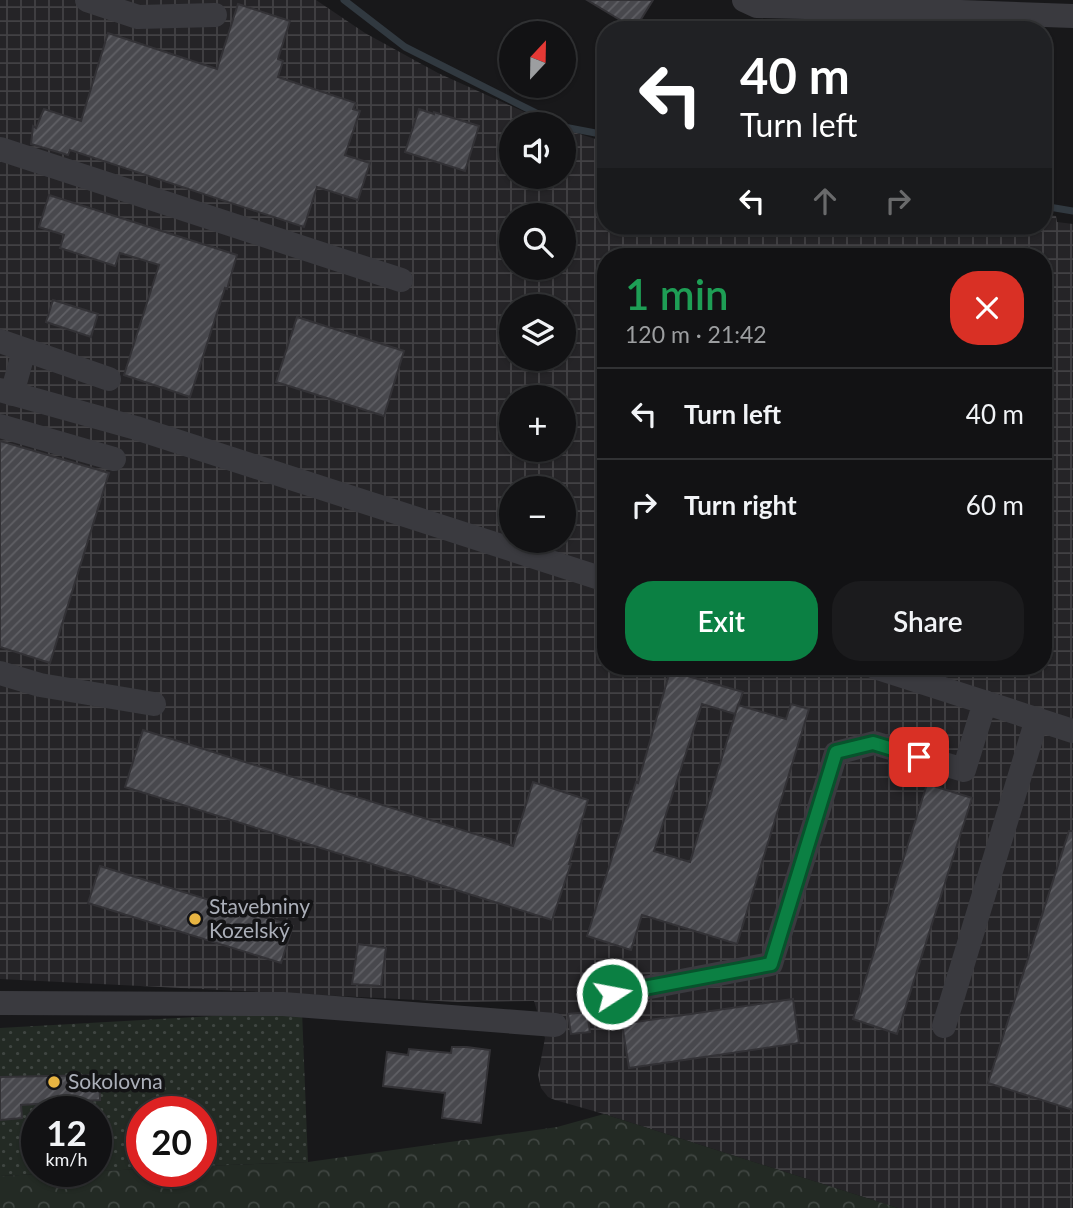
<!DOCTYPE html>
<meta charset="utf-8">
<style>
body{margin:0;font-family:Lato,sans-serif;background:#1b1b1d;color:#f1f3f6;height:100vh;display:flex;flex-direction:column;font-size:26px;white-space:nowrap}
*{box-sizing:border-box;margin:0}
p{font-size:23px;color:#9c9ea0}
.icon{flex:none;width:38px;height:38px;fill:none;stroke:currentColor;stroke-width:2;stroke-linecap:round;stroke-linejoin:round}
.map{position:relative;flex:1;overflow:hidden}
.panel{position:absolute;left:597px;top:248px;width:455px;height:427px;display:flex;flex-direction:column;background:#121214;border-radius:28px;box-shadow:0 2px 5px #0004,0 0 0 2px #313234}
.panel>*{flex:none}
.guide{position:absolute;left:597px;top:21px;width:455px;height:214px;border-radius:28px;box-shadow:0 2px 5px #0004,0 0 0 2px #313234;background:#202124;color:#fff;overflow:hidden}
.needle{width:46px;rotate:22deg}
.buttons{position:absolute;left:499px;top:21px;display:grid;gap:14px}
.buttons a{display:grid;place-items:center;width:77px;height:77px;border-radius:50%;background:#121214;box-shadow:0 2px 5px #0004,0 0 0 2px #313234;font-size:35px}
.speed{position:absolute;left:21px;top:1096px;display:flex;gap:14px;font-size:35px;font-weight:700;text-align:center}
.speed>*{display:grid;place-content:center;width:91px;height:91px;border-radius:50%;background:#121214;box-shadow:0 2px 5px #0004,0 0 0 2px #313234;line-height:1}
.speed small{font-size:18px;font-weight:400}
.speed .limit{border:10px solid #d22;background:#fff;color:#111}
.pin{position:absolute;display:grid;place-items:center;width:60px;height:60px;color:#fff;margin:-30px;border-radius:14px;box-shadow:0 4px 10px #0006}
.me{position:absolute;width:77px;margin:-38px;rotate:79deg;stroke-linejoin:round;filter:drop-shadow(0 0 5px #0008)}
.turn{display:flex;align-items:center;gap:24px;height:147px;padding:0 28px;font-size:32px}
.turn .icon{width:91px;height:91px;stroke-width:2.5}
.turn b{display:block;font-size:49px;line-height:60px}
.lanes{display:flex;align-items:center;height:66px;padding:0 28px;background:#0003;justify-content:center;gap:35px;direction:ltr}
.lanes .off{opacity:.35}
.round{display:grid;place-items:center;flex:none;width:74px;height:74px;border-radius:28px;background:#1b1b1d}
.summary{display:flex;align-items:center;justify-content:space-between;height:119px;padding:0 28px}
h1{font-size:42px;font-weight:600;line-height:52px;color:#1e9e55}
.cta{display:flex;gap:14px;margin-top:auto;padding:14px 28px}
.cta a{flex:1;height:80px;border-radius:28px;background:#0b8043;color:#fff;font-size:28px;font-weight:600;line-height:80px;text-align:center}
.cta a+a{background:#1b1b1d;color:#f1f3f6}
ul{padding:0;list-style:none}
li{display:flex;align-items:center;gap:21px;height:91px;padding:0 28px;border-top:2px solid #313234}
li div{flex:1}
li b{display:block;font-size:26px}
li em{font-style:normal}
.map>svg:first-child{display:block}
.industrial{fill:url(#industrial-grid);fill-rule:evenodd}
.forest{fill:url(#forest-crowns)}
.park{fill:url(#park-dots);fill-rule:evenodd}
.lines{fill:none;stroke-linecap:round;stroke-linejoin:round}
.stream{stroke:#313940;stroke-width:7}
.building{fill:url(#building-hatch);stroke:#333236;stroke-width:2}
.minor{stroke:#3a3a3f;stroke-width:24}
.route-casing{stroke:#07532c;stroke-width:18}
.route{stroke:#0b8043;stroke-width:12}
.poi-dot{fill:#e8b542;stroke:#131315;stroke-width:2.5}
.labels{text-anchor:middle;stroke-width:7;stroke-linejoin:round;paint-order:stroke}
.poi-label{font-size:21px;fill:#abafb9;stroke:#131315;text-anchor:start}
</style>
<div class="map">
<svg width="1073" height="1208" viewBox="0 0 1073 1208">
<defs>
<pattern id="industrial-grid" width="8" height="8" patternUnits="userSpaceOnUse" patternTransform="scale(1.75)"><rect width="8" height="8" fill="#252427"/><path d="M0 4h8M4 0v8" fill="none" stroke="#424144"/></pattern>
<pattern id="forest-crowns" width="20" height="18" patternUnits="userSpaceOnUse" patternTransform="scale(1.75)"><rect width="20" height="18" fill="#232a24"/><path d="M2 6a3 3 0 1 1 6 0M12 15a3 3 0 1 1 6 0" fill="none" stroke="#404642"/></pattern>
<pattern id="park-dots" width="8" height="8" patternUnits="userSpaceOnUse" patternTransform="scale(1.75)"><rect width="8" height="8" fill="#232a24"/><path d="M2 2h.1M6 6h.1" fill="none" stroke="#404642" stroke-width="1.8" stroke-linecap="round"/></pattern>
<pattern id="building-hatch" width="6" height="6" patternUnits="userSpaceOnUse" patternTransform="scale(1.75)"><rect width="6" height="6" fill="#48484d"/><path d="M-1 1l2-2M0 6l6-6M5 7l2-2" fill="none" stroke="#606065"/></pattern>
</defs>
<rect width="100%" height="100%" fill="#18181a"/>
<!-- industrial -->
<path class="industrial" d="M0,0h316l49,33 73,40 113,51h-40v53h53v-48l41,13 1,84h437v-13l13,3 1,6 16,2v984h-175l-294,-94 -49,-14 -7,-3 -7,-9 -3,-13 7,-37 -11,-37 -76,1 -458,-23zM511,215h53v53h-53zM606,257h437v410h-437zM511,306h53v53h-53zM511,397h53v53h-53zM511,488h53v53h-53z"/>
<!-- forest -->
<path class="forest" d="M604,1114l294,94h-898v-32l142,-7v2h59v-5l107,-4 249,-35z"/>
<!-- park -->
<path class="park" d="M302,1011l6,151 -107,4v-55h-59v58l-142,7v-148zM37,1111h59v60h-59z"/>
<g class="lines">
<!-- stream -->
<path class="stream" d="M344,0l61,47 153,77
M564,127l42,8
M1043,206l30,5"/>
</g>
<!-- building -->
<path class="building" d="M587,0h66l-18,29z
M238,4l52,17 -12,38 5,2 -5,16 78,26 -3,6 7,2 -15,44 25,8 -12,37 -41,-13 -13,40 -234,-77 -2,5 -37,-11 2,-18 3,2 8,-19 37,12 27,-88 109,36z
M419,109l15,5v-2l45,14 -14,45 -60,-19z
M49,195l188,60 -10,34 -2,-1 -35,109 -66,-22 35,-110 -39,-12 -5,13 -55,-18 4,-13 -25,-8z
M53,300l45,14 -7,23 -45,-15z
M297,317l107,34 -20,65 -108,-34z
M0,441l109,32 -59,190 -50,-16z
M670,671l73,21 -8,22 -33,-10 -48,147 36,11 48,-157 48,14 5,-15 18,5 -72,235 -95,-29 -11,35 -44,-14 49,-154 2,1z
M143,730l370,116 20,-64 55,18 -19,64h2l-19,56 -427,-133z
M927,784l45,14 -75,236 -44,-15z
M1069,831h4v279l-85,-27z
M100,866l193,60 -12,37 -193,-60z
M358,944l28,4 -5,38 -29,-2z
M793,999l6,44 -170,25 -7,-44z
M587,1012l3,20 -19,2 -3,-20z
M452,1047h15l23,3 -9,73 -39,-5 3,-25 -62,-7 4,-34 21,3 1,-6 42,4z
M99,1075l1,25 -79,5 1,13 -22,2v-43z"/>
<g class="lines">
<!-- minor -->
<path class="minor" d="M87,0l51,17 77,-2
M744,0l13,6 92,2 224,8
M0,149l401,131
M0,341l109,38
M0,390l136,38 470,152
M12,394l12,-44
M0,426l114,33
M875,667l198,64
M0,673l40,12 114,19
M613,994l158,-30 65,-211 38,-10 90,27 21,-68
M0,1003l283,1 272,21
M944,1026l93,-307"/>
</g>
<g class="lines">
<defs>
<path id="route" d="M612,994l159,-30 65,-212 37,-9 46,14"/>
</defs>
<!-- route casing -->
<use href="#route" class="route-casing"/>
<!-- route -->
<use href="#route" class="route"/>
</g>
<!-- markers -->
<g class="poi-dot">
<circle cx="195" cy="919" r="7"/>
<circle cx="54" cy="1082" r="7"/>
</g>
<g class="labels">
<!-- poi labels -->
<g class="poi-label">
<text x="209" y="914">Stavebniny<tspan x="209" dy="24">Kozelský</tspan></text>
<text x="68" y="1089">Sokolovna</text>
</g>
</g>
</svg>
<div class="buttons">
<a><svg class="needle" viewBox="-14 -14 28 28"><path d="M0-13l5 13h-10z" fill="#e53935"/><path d="M0 13l5-13h-10z" fill="#9c9ea0"/></svg></a>
<a><svg class="icon" aria-label="sound" viewBox="0 0 24 24"><path d="M4 9h4l5-4v14l-5-4H4zM17 9q2 3 0 6"/></svg></a>
<a><svg class="icon" aria-label="search" viewBox="0 0 24 24"><circle cx="10" cy="10" r="6"/><path d="M15 15l6 6"/></svg></a>
<a><svg class="icon" aria-label="layers" viewBox="0 0 24 24"><path d="M12 4l9 5-9 5-9-5zM3 14l9 5 9-5"/></svg></a>
<a>+</a>
<a>−</a>
</div>
<div class="speed"><div>12<small>km/h</small></div><div class="limit">20</div></div>
<div class="pin" style="left:919px;top:757px;background:#d93025"><svg class="icon" aria-label="arrive" viewBox="0 0 24 24"><path d="M6 21V4h12l-3 4 3 4H6"/></svg></div>
<svg class="me" style="left:612px;top:994px" viewBox="-20 -20 40 40"><circle r="17" fill="#0b8043" stroke="#fff" stroke-width="3"/><path d="M0-11L8 9 0 5-8 9z" fill="#fff"/></svg>
<div class="guide">
<div class="turn"><svg class="icon" aria-label="left" viewBox="0 0 24 24"><path d="M17 20v-9H6M10 6l-5 5 5 5"/></svg><div><b>40 m</b>Turn left</div></div>
<div class="lanes"><svg class="icon" aria-label="left" viewBox="0 0 24 24"><path d="M17 20v-9H6M10 6l-5 5 5 5"/></svg><svg class="icon off" aria-label="ahead" viewBox="0 0 24 24"><path d="M12 20V5M6 11l6-6 6 6"/></svg><svg class="icon off" aria-label="right" viewBox="0 0 24 24"><path d="M7 20v-9h11M14 6l5 5-5 5"/></svg></div>
</div>
<section class="panel">
<div class="summary"><div><h1>1 min</h1><p>120 m · 21:42</p></div><a class="round" style="background:#d93025;color:#fff"><svg class="icon" aria-label="close" viewBox="0 0 24 24"><path d="M6 6l12 12M18 6L6 18"/></svg></a></div>
<ul>
<li><svg class="icon" aria-label="left" viewBox="0 0 24 24"><path d="M17 20v-9H6M10 6l-5 5 5 5"/></svg><div><b>Turn left</b></div><em>40 m</em></li>
<li><svg class="icon" aria-label="right" viewBox="0 0 24 24"><path d="M7 20v-9h11M14 6l5 5-5 5"/></svg><div><b>Turn right</b></div><em>60 m</em></li>
</ul>
<div class="cta"><a>Exit</a><a>Share</a></div>
</section>
</div>
